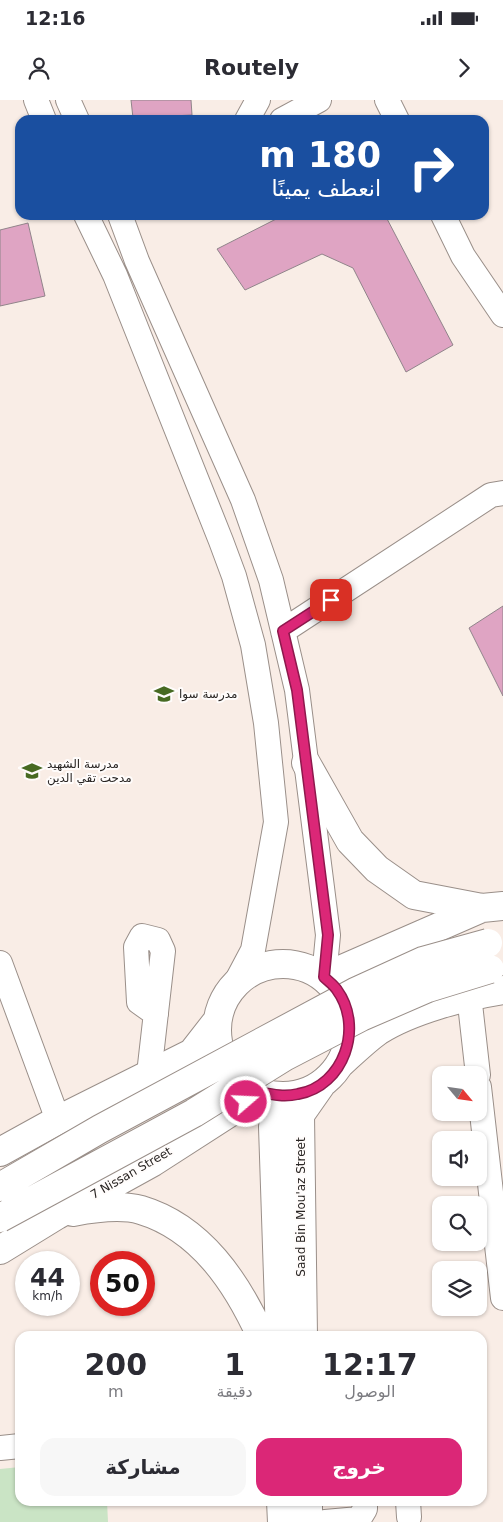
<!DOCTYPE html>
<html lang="ar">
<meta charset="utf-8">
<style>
body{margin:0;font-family:"DejaVu Sans","Noto Sans Arabic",sans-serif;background:#f7f7f7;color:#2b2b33;direction:rtl;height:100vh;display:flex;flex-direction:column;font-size:19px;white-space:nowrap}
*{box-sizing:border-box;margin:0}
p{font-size:16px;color:#7c7c81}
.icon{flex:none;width:28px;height:28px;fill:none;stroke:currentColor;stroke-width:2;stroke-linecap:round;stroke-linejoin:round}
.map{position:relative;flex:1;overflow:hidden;direction:ltr}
.side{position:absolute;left:15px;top:1231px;width:472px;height:175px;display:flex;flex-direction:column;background:#fff;border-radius:15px;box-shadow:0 1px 4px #0004;direction:rtl}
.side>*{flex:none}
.banner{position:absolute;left:15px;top:15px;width:474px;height:105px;border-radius:15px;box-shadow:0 1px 4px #0004;direction:rtl;background:#1a4fa0;color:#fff;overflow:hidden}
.needle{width:32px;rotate:119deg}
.controls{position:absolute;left:432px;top:966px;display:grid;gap:10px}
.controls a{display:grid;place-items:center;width:55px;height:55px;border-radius:10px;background:#fff;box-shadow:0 1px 4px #0004;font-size:25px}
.speed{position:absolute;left:15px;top:1151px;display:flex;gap:10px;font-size:25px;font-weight:700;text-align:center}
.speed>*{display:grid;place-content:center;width:65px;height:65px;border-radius:50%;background:#fff;box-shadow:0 1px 4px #0004;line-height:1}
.speed small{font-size:12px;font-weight:400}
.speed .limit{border:8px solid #d22;background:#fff;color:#111}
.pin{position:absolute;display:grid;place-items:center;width:42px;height:42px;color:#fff;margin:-21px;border-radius:10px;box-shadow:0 2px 8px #0006}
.me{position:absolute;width:55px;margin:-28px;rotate:71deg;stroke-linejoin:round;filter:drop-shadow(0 0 4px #0008)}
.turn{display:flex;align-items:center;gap:18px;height:105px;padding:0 25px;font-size:22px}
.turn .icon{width:65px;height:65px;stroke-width:2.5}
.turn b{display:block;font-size:35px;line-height:42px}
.eta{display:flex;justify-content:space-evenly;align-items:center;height:85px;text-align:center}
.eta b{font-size:30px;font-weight:700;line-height:35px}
.cta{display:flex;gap:10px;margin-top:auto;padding:10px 25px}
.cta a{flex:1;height:58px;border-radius:15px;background:#db2777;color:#fff;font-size:20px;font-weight:700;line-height:58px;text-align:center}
.cta a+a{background:#f7f7f7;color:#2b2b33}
.status{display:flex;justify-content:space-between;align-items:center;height:35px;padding:0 25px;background:#fff;direction:ltr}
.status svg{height:14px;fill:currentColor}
header{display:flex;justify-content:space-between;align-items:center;height:65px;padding:0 25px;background:#fff;font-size:22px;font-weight:700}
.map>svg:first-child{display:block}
.green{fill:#cae4c5}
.building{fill:#dfa4c3;stroke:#90848a}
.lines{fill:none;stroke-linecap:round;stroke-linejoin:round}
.minor-casing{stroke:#9a8f89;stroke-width:26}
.major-casing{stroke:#9a8f89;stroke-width:30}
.minor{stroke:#fff;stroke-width:24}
.major{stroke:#fff;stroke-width:28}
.major-bridge-casing{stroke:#9a8f89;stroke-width:30;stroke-linecap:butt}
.major-bridge{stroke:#fff;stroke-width:28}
.route-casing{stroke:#8e194d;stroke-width:12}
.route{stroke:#db2777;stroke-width:9}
.labels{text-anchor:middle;stroke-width:4;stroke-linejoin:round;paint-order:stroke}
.poi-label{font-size:12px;fill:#2a2624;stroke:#fffcfb;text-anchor:start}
.street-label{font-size:12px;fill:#2a2624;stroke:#fffcfb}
</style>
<div class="status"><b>12:16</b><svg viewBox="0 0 49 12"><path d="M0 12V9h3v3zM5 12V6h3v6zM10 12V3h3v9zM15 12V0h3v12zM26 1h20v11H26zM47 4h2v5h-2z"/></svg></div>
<header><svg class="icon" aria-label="forward" viewBox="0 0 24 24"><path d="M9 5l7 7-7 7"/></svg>Routely<svg class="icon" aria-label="person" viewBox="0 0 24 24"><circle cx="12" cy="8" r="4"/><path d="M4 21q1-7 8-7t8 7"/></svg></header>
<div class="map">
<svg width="503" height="1422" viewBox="0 0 503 1422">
<rect width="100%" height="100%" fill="#f9ede6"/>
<!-- green -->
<path class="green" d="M20,1367v34h87l1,21h-108v-53z"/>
<!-- building -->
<path class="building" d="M131,0h60l1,15 -59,3z
M284,115h101l68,130 -47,27 -53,-104 -31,-14 -77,36 -28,-41z
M28,123l17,73 -45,10v-76z
M503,506v90l-34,-68z"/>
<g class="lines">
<defs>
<path id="minor" d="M36,0l8,20
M68,0l9,20
M387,0l10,20
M247,20l11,-20
M282,20l37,-20
M86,115l29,60 106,266 13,35 19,69 13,78 10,99 -23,128 -18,34
M120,115l17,46 106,239 28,80 26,110 31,245 -4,42
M443,115l20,41 40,59
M283,531l208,-136 12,-2
M0,863l58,157
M469,895l9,80
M149,974l14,-123 -5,-11 -16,-4 -6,11 3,55 17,12
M479,987l24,211
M0,1348l20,-2
M408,1401l1,16
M325,1422l34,-3 6,-10v-8"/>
<path id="major" d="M306,663l44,78 27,28 37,26 68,13
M217 930a66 66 0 1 1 132 0a66 66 0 1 1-132 0Z
M324,877l158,-69 21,-2
M340,964c12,-11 24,-23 38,-33 33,-21 87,-35 125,-41
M278,996l-5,31 7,209
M0,1052l58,-32 134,-67 25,-32
M73,1112c21,-4 47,-8 68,-2 60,18 96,73 120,126
M0,1150l57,-35 96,-53 107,-69
M303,1236l-3,-221 21,-30
M281,1401l1,21
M308,1401v21"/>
</defs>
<!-- minor casing -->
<use href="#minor" class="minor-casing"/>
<!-- major casing -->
<use href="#major" class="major-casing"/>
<!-- minor -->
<use href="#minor" class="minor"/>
<!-- major -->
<use href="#major" class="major"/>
<defs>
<path id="major-bridge" d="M0,1087l100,-58 255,-137 68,-31 65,-18
M0,1118l194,-105 90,-56 77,-40 67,-29 62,-19"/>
</defs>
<!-- major-bridge casing -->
<use href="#major-bridge" class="major-bridge-casing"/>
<!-- major-bridge -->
<use href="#major-bridge" class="major-bridge"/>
</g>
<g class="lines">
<defs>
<path id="route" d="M246,1002l14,-10c14,3 25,5 38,2 46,-8 66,-67 39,-104 -3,-5 -9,-9 -13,-13l4,-42 -31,-245 -14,-59 48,-31"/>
</defs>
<!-- route casing -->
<use href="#route" class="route-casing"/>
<!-- route -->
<use href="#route" class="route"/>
</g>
<!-- icons -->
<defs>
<symbol id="school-bare" viewBox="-9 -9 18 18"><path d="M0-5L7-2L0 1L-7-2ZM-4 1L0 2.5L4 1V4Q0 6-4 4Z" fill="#476a22" stroke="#fffcfb" stroke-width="2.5" paint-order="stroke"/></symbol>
</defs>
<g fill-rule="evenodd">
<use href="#school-bare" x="150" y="580" width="28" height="28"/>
<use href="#school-bare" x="18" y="657" width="28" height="28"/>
</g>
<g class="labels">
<!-- poi labels -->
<g class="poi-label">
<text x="179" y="598">مدرسة سوا</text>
<text x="47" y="668">مدرسة الشهيد<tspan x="47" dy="14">مدحت تقي الدين</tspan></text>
</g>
<!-- street labels -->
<g class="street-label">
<text transform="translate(131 1073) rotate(-30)" y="4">7 Nissan Street</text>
<text transform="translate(301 1107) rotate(-90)" y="4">Saad Bin Mou'az Street</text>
</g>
</g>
</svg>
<div class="controls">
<a><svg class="needle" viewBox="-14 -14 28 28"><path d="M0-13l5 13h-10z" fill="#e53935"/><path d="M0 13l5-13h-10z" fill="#7c7c81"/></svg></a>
<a><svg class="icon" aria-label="sound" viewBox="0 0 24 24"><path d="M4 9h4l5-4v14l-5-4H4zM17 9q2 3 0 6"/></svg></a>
<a><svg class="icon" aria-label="search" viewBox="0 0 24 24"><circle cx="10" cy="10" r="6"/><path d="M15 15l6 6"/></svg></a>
<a><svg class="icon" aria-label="layers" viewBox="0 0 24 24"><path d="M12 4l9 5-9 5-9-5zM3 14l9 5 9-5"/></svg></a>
</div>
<div class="speed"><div>44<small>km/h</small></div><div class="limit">50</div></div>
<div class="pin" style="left:331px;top:500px;background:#d93025"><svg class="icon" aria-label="arrive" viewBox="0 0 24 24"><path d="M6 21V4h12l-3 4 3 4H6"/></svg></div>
<svg class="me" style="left:246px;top:1002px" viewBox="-20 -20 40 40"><circle r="17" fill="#db2777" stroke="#fff" stroke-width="3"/><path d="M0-11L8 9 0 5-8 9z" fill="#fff"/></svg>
<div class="banner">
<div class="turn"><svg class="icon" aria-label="right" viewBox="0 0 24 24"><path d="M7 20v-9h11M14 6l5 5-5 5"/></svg><div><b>180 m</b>انعطف يمينًا</div></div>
</div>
<section class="side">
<div class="eta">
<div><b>12:17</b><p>الوصول</p></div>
<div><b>1</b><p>دقيقة</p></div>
<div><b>200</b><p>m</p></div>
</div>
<div class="cta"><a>خروج</a><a>مشاركة</a></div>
</section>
</div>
